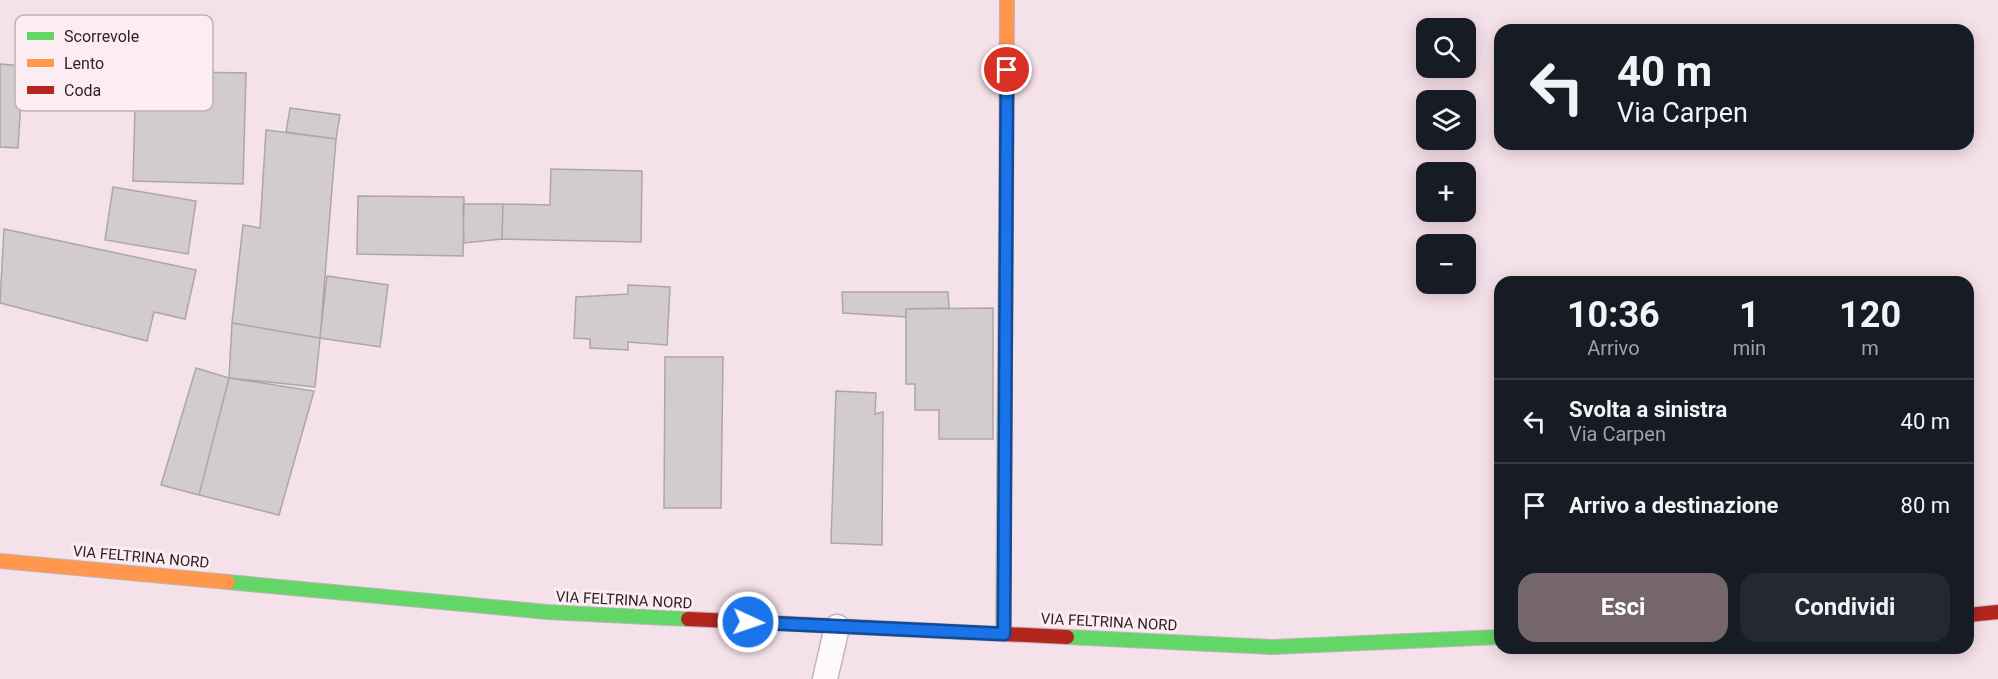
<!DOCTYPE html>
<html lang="it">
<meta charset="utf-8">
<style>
body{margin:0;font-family:Roboto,sans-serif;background:#242831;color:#f1f3f6;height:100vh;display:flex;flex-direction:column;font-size:22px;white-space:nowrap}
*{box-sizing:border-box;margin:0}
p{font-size:20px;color:#9ea1a6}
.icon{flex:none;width:33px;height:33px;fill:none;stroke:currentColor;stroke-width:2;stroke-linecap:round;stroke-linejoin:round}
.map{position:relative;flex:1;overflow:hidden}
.sheet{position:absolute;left:1494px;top:276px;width:480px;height:378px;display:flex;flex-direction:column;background:#171b24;border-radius:18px;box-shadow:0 3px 15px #0003}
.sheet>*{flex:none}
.guide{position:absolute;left:1494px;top:24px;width:480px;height:126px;border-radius:18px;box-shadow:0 3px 15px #0003;background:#171b24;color:#f1f3f6;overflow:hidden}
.fabs{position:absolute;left:1416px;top:18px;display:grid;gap:12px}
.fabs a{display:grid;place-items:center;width:60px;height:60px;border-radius:12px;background:#171b24;box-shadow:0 3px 15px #0003;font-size:30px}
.pin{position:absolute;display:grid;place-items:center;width:51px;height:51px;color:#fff;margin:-26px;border:3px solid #fff;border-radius:50%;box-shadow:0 2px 6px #0007}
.me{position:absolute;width:66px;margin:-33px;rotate:93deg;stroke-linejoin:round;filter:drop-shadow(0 0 4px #0008)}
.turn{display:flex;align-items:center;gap:21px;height:126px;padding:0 24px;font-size:27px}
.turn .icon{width:78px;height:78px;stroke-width:2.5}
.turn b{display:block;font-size:42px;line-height:51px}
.eta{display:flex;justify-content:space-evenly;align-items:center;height:102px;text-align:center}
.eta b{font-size:36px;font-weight:700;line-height:42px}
.button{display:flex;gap:12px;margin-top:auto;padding:12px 24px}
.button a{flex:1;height:69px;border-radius:18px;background:#75666c;color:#fff;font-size:24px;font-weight:700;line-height:69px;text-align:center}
.button a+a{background:#242831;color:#f1f3f6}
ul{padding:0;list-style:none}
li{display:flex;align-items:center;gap:18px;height:84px;padding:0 24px;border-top:2px solid #363941}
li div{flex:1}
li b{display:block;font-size:22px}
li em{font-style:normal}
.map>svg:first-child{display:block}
.building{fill:#d2cdcc;stroke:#aca7a5;stroke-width:1.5}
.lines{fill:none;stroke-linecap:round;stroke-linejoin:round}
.lane-casing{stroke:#c2b3b9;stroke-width:27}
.fast-casing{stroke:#c2b3b9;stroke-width:16}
.slow-casing{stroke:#c2b3b9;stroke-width:16}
.jam-casing{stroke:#c2b3b9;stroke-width:16}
.lane{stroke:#fefafc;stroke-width:24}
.fast{stroke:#63d668;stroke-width:14}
.slow{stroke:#ff974d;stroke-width:14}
.jam{stroke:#b3261e;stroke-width:14}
.route-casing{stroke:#114b97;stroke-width:15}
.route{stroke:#1a73e8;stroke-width:10}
.labels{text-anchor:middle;stroke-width:6;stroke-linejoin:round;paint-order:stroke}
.street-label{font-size:15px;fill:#302328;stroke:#fcedf3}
.key{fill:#fcedf3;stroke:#bfb0b6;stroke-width:1.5}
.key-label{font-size:16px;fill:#302328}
</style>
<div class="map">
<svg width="1998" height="679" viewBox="0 0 1998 679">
<rect width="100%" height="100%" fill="#f5e1e9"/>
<!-- building -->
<path class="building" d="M0,64l23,2 -5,82 -18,-1z
M136,71l110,2 -3,111 -110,-3z
M290,108l50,7 -4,24 -50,-7z
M266,130l70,9 -16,199 -88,-15 11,-98 17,3z
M551,169l91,2 -1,71 -139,-3 1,-35 47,1z
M113,187l83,14 -8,53 -83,-14z
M358,196l106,1 -1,59 -106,-2z
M463,204h40l-1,35 -38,4z
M4,229l192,41 -11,49 -31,-7 -7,29 -147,-38z
M327,276l61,9 -8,62 -60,-9z
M628,285l42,2 -3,58 -39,-3v8l-38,-2v-9l-16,-1 2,-41 52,-3z
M842,292h106l1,16 -43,1v8l-63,-4z
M993,308v131h-54v-29h-24v-26h-9v-75z
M232,323l88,15 -5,49 -86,-9z
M665,357h58l-2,151h-57z
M196,368l33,10 -30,117 -38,-10z
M229,378l85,13 -35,124 -80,-20z
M836,391l40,2 -1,21 8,-2 -1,133 -51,-2z"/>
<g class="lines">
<defs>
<path id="lane" d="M825,679l12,-52"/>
<path id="fast" d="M228,582l319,30 141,7
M1003,634l3,-405
M1067,637l205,10 228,-10"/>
<path id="slow" d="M1006,229l1,-229
M0,561l228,21"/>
<path id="jam" d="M1968,615l30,-3
M688,619l379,18"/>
</defs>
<!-- lane casing -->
<use href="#lane" class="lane-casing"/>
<!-- fast casing -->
<use href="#fast" class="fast-casing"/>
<!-- slow casing -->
<use href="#slow" class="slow-casing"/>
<!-- jam casing -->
<use href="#jam" class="jam-casing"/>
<!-- lane -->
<use href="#lane" class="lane"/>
<!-- fast -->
<use href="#fast" class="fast"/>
<!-- slow -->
<use href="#slow" class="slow"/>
<!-- jam -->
<use href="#jam" class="jam"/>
</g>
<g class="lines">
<defs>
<path id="route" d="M748,622l256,12 3,-564"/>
</defs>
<!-- route casing -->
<use href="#route" class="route-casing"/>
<!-- route -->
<use href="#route" class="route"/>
</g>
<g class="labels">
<!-- street labels -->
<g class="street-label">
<text transform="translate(141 557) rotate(5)" y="5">VIA FELTRINA NORD</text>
<text transform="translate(624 600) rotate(3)" y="5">VIA FELTRINA NORD</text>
<text transform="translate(1109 622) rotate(3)" y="5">VIA FELTRINA NORD</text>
</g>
</g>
<!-- legend -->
<rect x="15" y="15" width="198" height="96" rx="9" class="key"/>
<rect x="27" y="32" width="27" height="8" fill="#63d668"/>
<rect x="27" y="59" width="27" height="8" fill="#ff974d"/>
<rect x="27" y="86" width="27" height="8" fill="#b3261e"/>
<g class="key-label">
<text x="64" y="42">Scorrevole</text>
<text x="64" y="69">Lento</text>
<text x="64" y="96">Coda</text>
</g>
</svg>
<div class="fabs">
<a><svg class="icon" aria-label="search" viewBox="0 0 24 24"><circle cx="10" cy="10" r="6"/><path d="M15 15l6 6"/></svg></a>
<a><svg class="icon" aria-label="layers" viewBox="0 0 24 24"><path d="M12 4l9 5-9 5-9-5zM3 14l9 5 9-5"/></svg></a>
<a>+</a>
<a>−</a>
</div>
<div class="pin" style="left:1007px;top:70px;background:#d93025"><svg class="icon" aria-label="arrive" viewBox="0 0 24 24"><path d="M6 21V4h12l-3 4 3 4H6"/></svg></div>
<svg class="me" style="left:748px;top:622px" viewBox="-20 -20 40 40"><circle r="17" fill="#1a73e8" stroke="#fff" stroke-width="3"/><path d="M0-11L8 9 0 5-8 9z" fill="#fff"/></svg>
<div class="guide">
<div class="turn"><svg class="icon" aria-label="left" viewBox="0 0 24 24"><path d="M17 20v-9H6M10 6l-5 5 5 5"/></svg><div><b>40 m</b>Via Carpen</div></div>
</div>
<section class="sheet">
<div class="eta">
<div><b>10:36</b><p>Arrivo</p></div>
<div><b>1</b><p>min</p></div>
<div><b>120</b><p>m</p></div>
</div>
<ul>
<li><svg class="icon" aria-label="left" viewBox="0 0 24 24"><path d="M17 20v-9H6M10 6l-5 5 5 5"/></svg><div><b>Svolta a sinistra</b><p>Via Carpen</p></div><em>40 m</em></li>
<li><svg class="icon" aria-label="arrive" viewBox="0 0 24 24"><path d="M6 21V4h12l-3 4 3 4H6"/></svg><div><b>Arrivo a destinazione</b></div><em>80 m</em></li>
</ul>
<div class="button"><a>Esci</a><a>Condividi</a></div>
</section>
</div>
